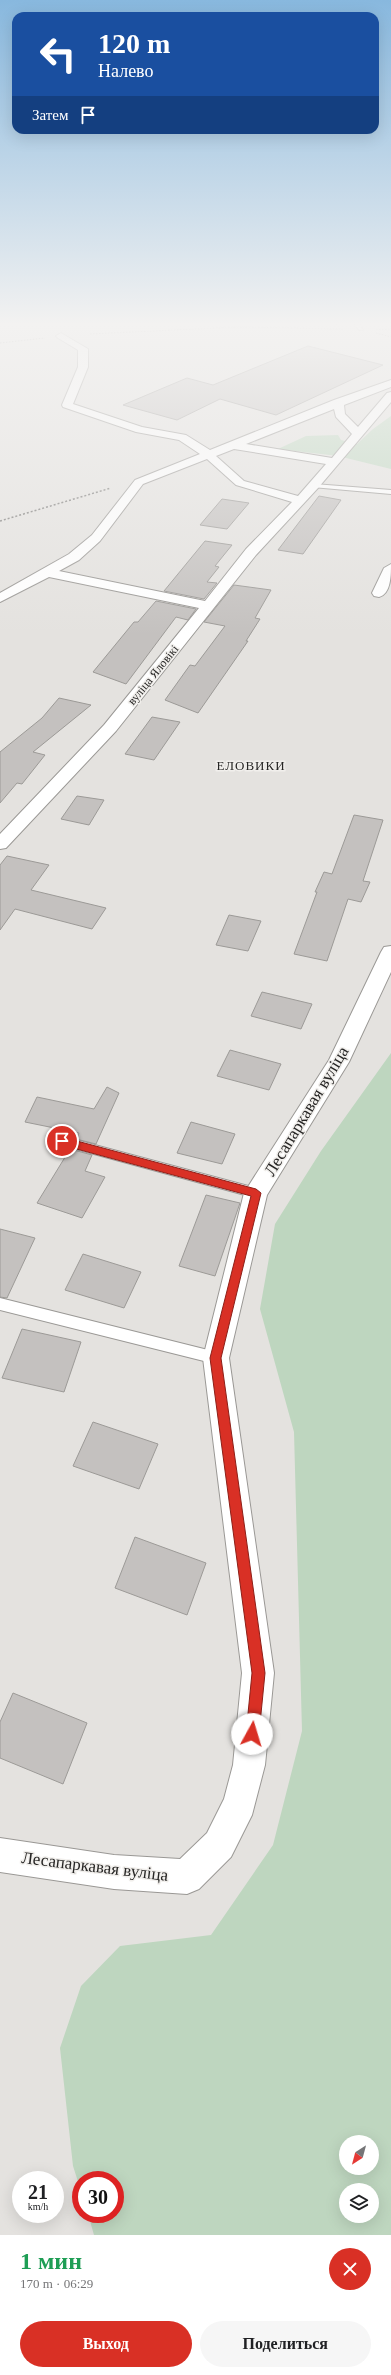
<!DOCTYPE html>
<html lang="ru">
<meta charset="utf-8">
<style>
body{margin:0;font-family:Georgia,serif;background:#f6f6f6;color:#202124;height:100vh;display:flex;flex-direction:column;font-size:15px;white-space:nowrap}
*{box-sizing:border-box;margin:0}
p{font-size:13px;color:#757577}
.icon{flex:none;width:22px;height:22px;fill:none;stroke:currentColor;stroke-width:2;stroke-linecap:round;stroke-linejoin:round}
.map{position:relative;height:2235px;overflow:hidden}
.panel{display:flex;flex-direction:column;background:#fff;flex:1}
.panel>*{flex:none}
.banner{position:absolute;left:12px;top:12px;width:367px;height:122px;border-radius:12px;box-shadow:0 4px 16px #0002;background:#1a4fa0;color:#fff;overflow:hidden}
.needle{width:26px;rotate:216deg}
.fabs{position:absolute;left:339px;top:2135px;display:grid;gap:8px}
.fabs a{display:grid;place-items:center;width:40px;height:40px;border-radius:50%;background:#fff;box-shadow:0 4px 16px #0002;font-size:20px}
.speed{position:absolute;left:12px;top:2171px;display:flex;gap:8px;font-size:20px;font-weight:700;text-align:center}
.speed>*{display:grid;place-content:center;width:52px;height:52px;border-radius:50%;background:#fff;box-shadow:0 4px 16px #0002;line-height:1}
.speed small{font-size:10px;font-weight:400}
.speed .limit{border:6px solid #d22;background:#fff;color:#111}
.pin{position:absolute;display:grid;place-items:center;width:34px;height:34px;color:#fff;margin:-17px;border:2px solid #fff;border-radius:50%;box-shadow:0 1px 4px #0007}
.me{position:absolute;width:44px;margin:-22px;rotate:6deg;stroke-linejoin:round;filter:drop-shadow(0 0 3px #0008)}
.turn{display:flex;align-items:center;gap:14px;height:84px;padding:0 20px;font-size:18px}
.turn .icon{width:52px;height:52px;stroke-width:2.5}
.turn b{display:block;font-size:28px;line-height:34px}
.then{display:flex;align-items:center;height:38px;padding:0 20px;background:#0003;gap:8px;font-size:15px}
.round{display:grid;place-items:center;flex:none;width:42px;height:42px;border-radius:21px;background:#f6f6f6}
.overview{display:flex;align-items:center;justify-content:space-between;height:68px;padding:0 20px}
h1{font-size:24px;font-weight:600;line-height:30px;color:#1e9e55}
.action{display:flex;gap:8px;margin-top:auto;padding:8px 20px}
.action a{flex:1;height:46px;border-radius:24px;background:#d93025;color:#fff;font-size:16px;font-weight:600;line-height:46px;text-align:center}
.action a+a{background:#f6f6f6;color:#202124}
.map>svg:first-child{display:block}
.green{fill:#bed6bf;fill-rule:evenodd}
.building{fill:#c4c1bf;stroke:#9c9a97}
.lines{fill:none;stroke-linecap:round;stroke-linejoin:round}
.service-casing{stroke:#9a9895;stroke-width:2}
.minor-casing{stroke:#9a9895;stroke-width:2}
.path-far1{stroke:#7e7d7b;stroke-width:1;stroke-dasharray:1.5 1.5;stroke-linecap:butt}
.path{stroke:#7e7d7b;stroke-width:1.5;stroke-dasharray:2 2;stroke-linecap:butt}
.service{fill:#fff;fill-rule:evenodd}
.minor{fill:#fff;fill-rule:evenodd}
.route{fill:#d93025;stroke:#8d1f18}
.labels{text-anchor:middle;stroke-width:3;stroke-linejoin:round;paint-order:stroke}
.far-street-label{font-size:12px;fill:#262524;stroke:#f1efec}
.far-neighbourhood-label{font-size:13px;letter-spacing:1px;fill:#262524;stroke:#f1efec}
.near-street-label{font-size:17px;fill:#262524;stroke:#f1efec}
</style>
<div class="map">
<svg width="391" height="2235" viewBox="0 0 391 2235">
<rect width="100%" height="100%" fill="#e4e2df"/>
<!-- green -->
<path class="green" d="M391,416v53l-53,-13 -60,-7 28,-13 32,-1 3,5 16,4 16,-15z
M391,1053v1182h-297l-6,-21h27v-34h-34v11l-8,-25 -13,-118 21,-62 39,-40 91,-11 62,-90 29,-114 -8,-299 -34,-123 15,-85 46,-73zM346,2142h26v26h-26zM346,2190h26v26h-26z"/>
<!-- building -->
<path class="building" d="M308,346l75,19 -107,50 -56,-16 -43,21 -54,-15 64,-27 26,7z
M319,496l22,4 -38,54 -25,-4z
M222,499l27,4 -22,26 -27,-4z
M205,541l27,4 -17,21 4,1 -12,15 10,1 -13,16 -40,-8z
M234,585l37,5 -16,28 5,1 -14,22h2l-50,72 -33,-13 25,-35 5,1 30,-40 -21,-4z
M156,601l40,8 -8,11 -12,-3 -50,67 -33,-12 41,-50h4z
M59,698l32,7 -58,47 12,3 -23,29 -5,-1 -17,20v-51l42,-34z
M152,717l28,5 -26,38 -29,-6z
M77,796l27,4 -15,25 -28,-6z
M354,815l29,5 -20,61 7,1 -9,20 -13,-3 -21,62 -33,-7 23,-62h-2l9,-20 8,2z
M7,856l42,9 -18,25 75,18 -14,21 -77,-20 -15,21v-65z
M229,915l32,6 -13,30 -32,-6z
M262,992l50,12 -11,25 -50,-13z
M230,1050l51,14 -12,26 -52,-14z
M107,1087l12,6 -23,51 -20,-5 3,-6 -54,-11 12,-25 57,12z
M191,1122l44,12 -13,30 -45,-11z
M70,1149l22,6 -7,16 20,6 -23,41 -45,-15z
M206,1195l34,8 -25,73 -36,-10z
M0,1229l35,9 -28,60 -7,-1z
M83,1254l58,18 -17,36 -59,-18z
M22,1329l59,13 -17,50 -62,-14z
M93,1422l65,22 -19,45 -66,-23z
M135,1537l71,26 -19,52 -72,-27z
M13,1693l74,30 -24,61 -63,-26v-36z"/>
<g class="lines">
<defs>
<path id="service" d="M353,322h5l5,8h-4z
M314,484l77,6v4l-79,-7v-2z
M61,1136l195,52 4,1 2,4 -2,4 -4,1 -199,-54 -2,-3 2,-3z
M0,1298l216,54 5,2 2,4 -2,4 -5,2 -216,-54z"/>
<path id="minor" d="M61,333l27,16v18l-15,37 69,23 44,8 24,15 124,-50 57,-20v7l-47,18 1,9 13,13 29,-34 4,-1v10l-73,86 -62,67 -140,176 -110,117 -6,1v-15l104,-109 95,-117 -150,-31 -49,25v-9l69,-39 23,-19 43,-55 65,-26 -21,-14 -43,-8 -73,-25 -1,-2 16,-38v-17l-20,-12 -2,-2zM334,409l2,8 16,17 -20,24 -86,-14zM234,449l92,15 -28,32 -54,-15 -28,-25zM207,459l29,26 56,17 -46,47 -41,52 -146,-30 20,-11 21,-19 43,-57z
M391,564c0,11 0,30 -12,33l-5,-1 -2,-3 12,-25z
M391,946v26l-42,90 -82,133 -38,163 45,315 -9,92 -13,50 -21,42 -32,32 -12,5 -73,-5 -114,-17v-34l114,17 66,4 27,-26 17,-34 9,-34 9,-92 -39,-315 41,-165 85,-133 52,-108 3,-5z"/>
</defs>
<!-- service casing -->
<use href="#service" class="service-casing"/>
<!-- minor casing -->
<use href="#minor" class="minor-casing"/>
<!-- path-far1 -->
<path class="path-far1" d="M324,322l18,3
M376,329l15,1
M376,333l15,4
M90,334l149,-7 104,2
M0,343l45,-5"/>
<!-- path -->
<path class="path" d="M0,521l111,-33"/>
<!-- service -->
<use href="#service" class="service"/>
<!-- minor -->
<use href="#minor" class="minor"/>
</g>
<!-- sky -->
<linearGradient id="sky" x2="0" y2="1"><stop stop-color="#88b8de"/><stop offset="0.51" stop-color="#f3f2f1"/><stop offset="1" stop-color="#f3f2f1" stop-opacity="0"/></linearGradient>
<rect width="391" height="635" fill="url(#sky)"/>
<!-- route -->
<path class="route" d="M62,1137l194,52 5,4 -40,165 44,315 -6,61 -2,5 -5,2 -4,-2 -2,-5 6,-61 -42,-315 41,-162 -193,-52v-6z"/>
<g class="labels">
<!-- far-street labels -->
<g class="far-street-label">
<text transform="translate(153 675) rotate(-51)" y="4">вуліца Яловікі</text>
</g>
<!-- far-neighbourhood labels -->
<g class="far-neighbourhood-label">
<text x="251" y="770">ЕЛОВИКИ</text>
</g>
<!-- near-street labels -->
<g class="near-street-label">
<text transform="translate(306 1111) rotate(-59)" y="6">Лесапаркавая вуліца</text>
<text transform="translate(95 1866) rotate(7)" y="6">Лесапаркавая вуліца</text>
</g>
</g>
</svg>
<div class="fabs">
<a><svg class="needle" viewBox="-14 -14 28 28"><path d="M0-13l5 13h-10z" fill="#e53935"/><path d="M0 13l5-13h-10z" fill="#757577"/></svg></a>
<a><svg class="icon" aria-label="layers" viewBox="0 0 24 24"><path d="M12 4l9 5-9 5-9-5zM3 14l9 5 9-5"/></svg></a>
</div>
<div class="speed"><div>21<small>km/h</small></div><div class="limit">30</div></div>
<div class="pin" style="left:62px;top:1141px;background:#d93025"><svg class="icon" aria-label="arrive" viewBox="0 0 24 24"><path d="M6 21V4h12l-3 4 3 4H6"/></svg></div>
<svg class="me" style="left:252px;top:1734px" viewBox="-20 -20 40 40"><circle r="19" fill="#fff"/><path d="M0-13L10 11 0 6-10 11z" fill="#d93025"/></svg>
<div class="banner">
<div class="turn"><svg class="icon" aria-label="left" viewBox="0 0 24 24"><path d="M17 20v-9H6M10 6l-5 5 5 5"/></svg><div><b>120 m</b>Налево</div></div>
<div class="then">Затем<svg class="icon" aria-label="arrive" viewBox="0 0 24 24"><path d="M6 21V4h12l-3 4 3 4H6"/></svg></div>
</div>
</div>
<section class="panel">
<div class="overview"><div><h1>1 мин</h1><p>170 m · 06:29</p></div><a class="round" style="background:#d93025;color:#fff"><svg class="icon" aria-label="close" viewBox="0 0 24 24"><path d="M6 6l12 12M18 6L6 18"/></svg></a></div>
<div class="action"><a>Выход</a><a>Поделиться</a></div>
</section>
